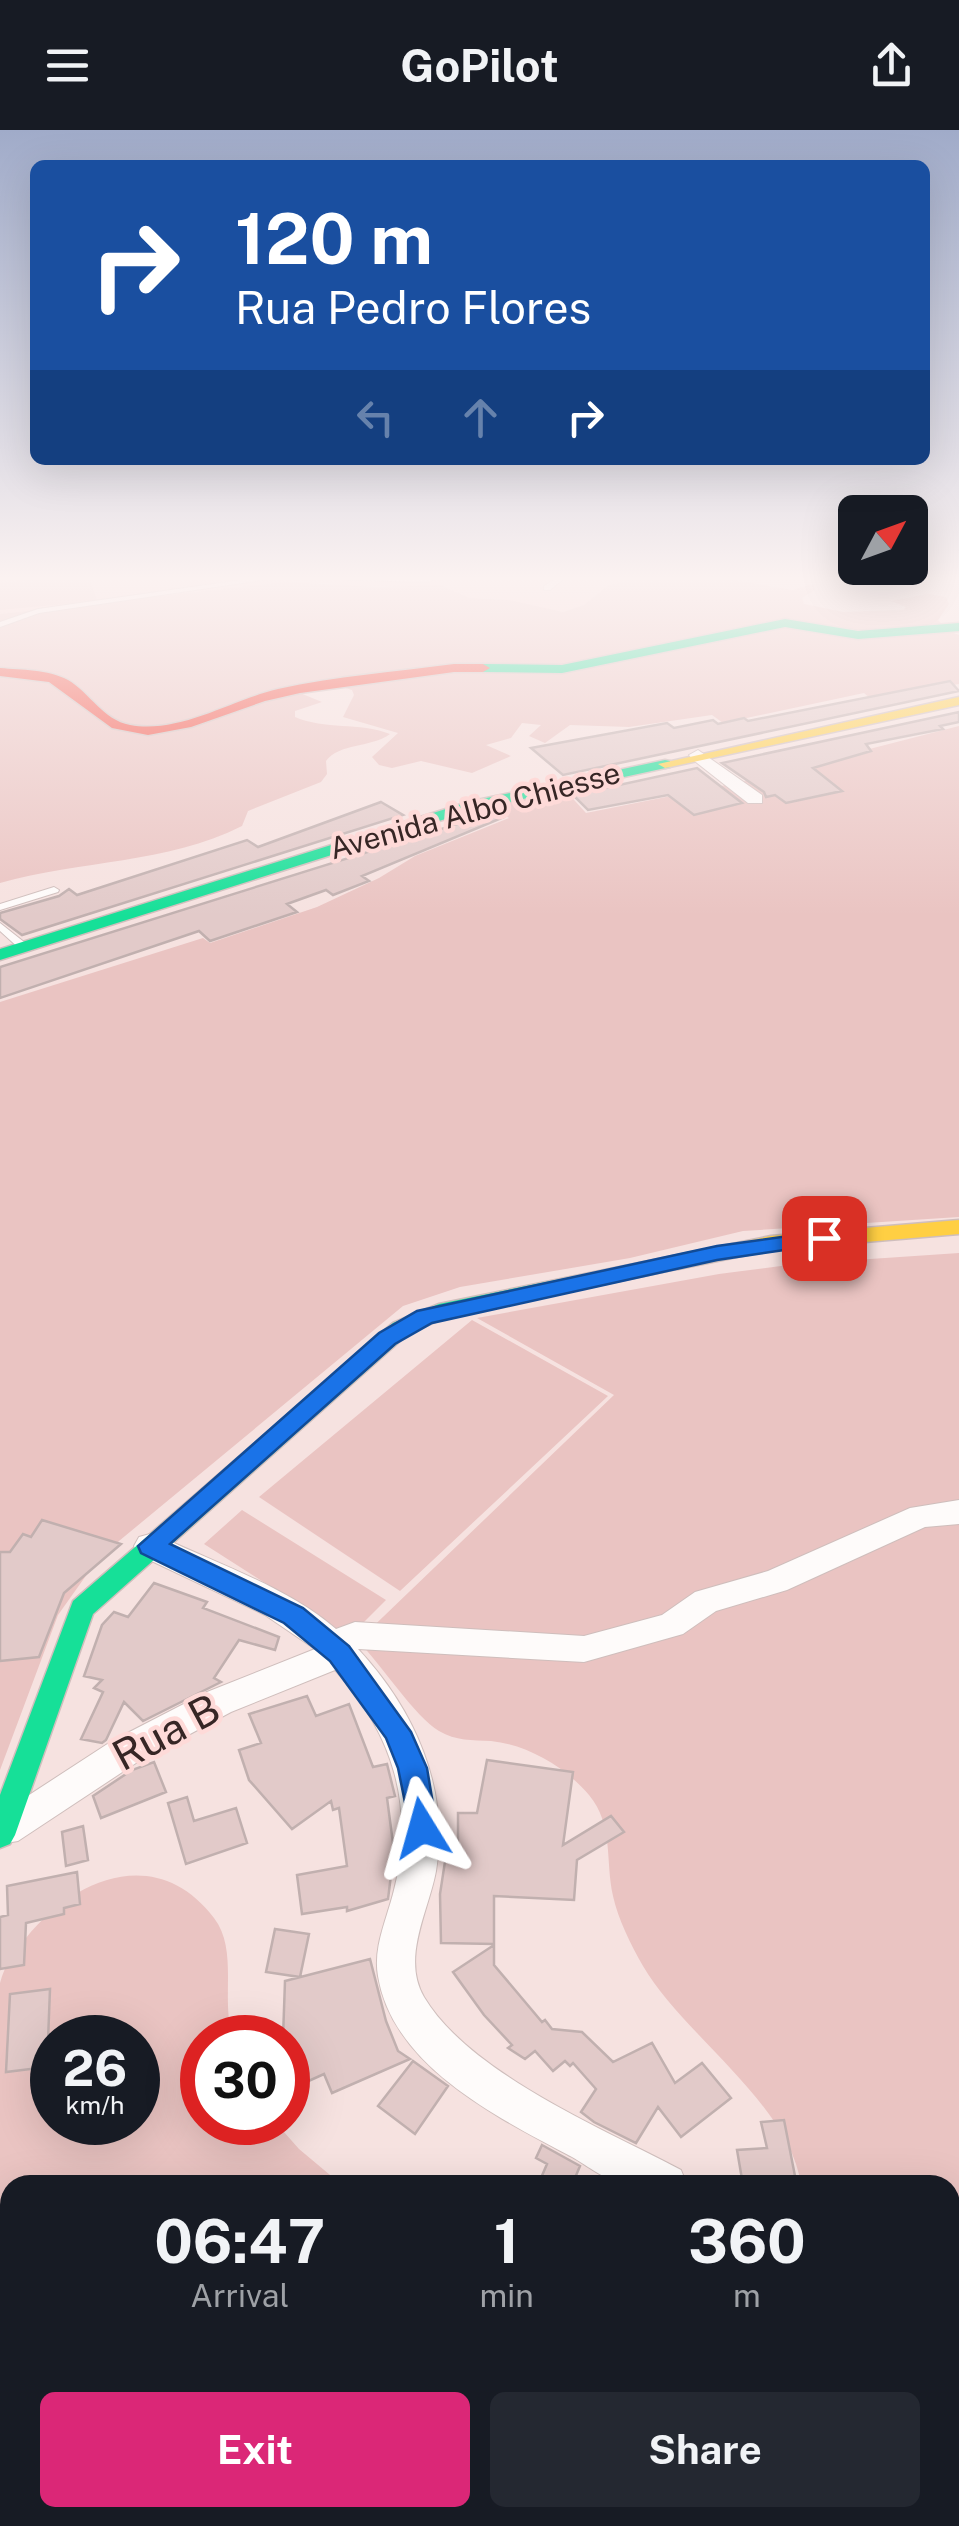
<!DOCTYPE html>
<style>
body{margin:0;font-family:"Public Sans",sans-serif;background:#242831;color:#f1f3f6;height:100vh;display:flex;flex-direction:column;font-size:38px;white-space:nowrap}
*{box-sizing:border-box;margin:0}
p{font-size:32px;color:#9ea1a6}
.icon{flex:none;width:55px;height:55px;fill:none;stroke:currentColor;stroke-width:2;stroke-linecap:round;stroke-linejoin:round}
.map{position:relative;flex:1;overflow:hidden}
.sheet{position:absolute;left:0px;top:2045px;width:960px;height:352px;display:flex;flex-direction:column;background:#171b24;border-radius:30px 30px 0 0;box-shadow:0 10px 40px #0002}
.sheet>*{flex:none}
.banner{position:absolute;left:30px;top:30px;width:900px;height:305px;border-radius:15px;box-shadow:0 10px 40px #0002;background:#1a4fa0;color:#fff;overflow:hidden}
.needle{width:65px;rotate:49deg}
.buttons{position:absolute;left:838px;top:365px;display:grid;gap:20px}
.buttons a{display:grid;place-items:center;width:90px;height:90px;border-radius:15px;background:#171b24;box-shadow:0 10px 40px #0002;font-size:50px}
.speed{position:absolute;left:30px;top:1885px;display:flex;gap:20px;font-size:50px;font-weight:700;text-align:center}
.speed>*{display:grid;place-content:center;width:130px;height:130px;border-radius:50%;background:#171b24;box-shadow:0 10px 40px #0002;line-height:1}
.speed small{font-size:25px;font-weight:400}
.speed .limit{border:15px solid #d22;background:#fff;color:#111}
.pin{position:absolute;display:grid;place-items:center;width:85px;height:85px;color:#fff;margin:-42px;border-radius:20px;box-shadow:0 5px 15px #0006}
.me{position:absolute;width:110px;margin:-55px;rotate:352deg;stroke-linejoin:round;filter:drop-shadow(0 0 8px #0008)}
.turn{display:flex;align-items:center;gap:35px;height:210px;padding:0 40px;font-size:45px}
.turn .icon{width:130px;height:130px;stroke-width:2.5}
.turn b{display:block;font-size:70px;line-height:85px}
.lanes{display:flex;align-items:center;height:95px;padding:0 40px;background:#0003;justify-content:center;gap:50px;direction:ltr}
.lanes .off{opacity:.35}
.eta{display:flex;justify-content:space-evenly;align-items:center;height:170px;text-align:center}
.eta b{font-size:60px;font-weight:700;line-height:70px}
.primary-button{display:flex;gap:20px;margin-top:auto;padding:20px 40px}
.primary-button a{flex:1;height:115px;border-radius:15px;background:#db2777;color:#fff;font-size:40px;font-weight:700;line-height:115px;text-align:center}
.primary-button a+a{background:#242831;color:#f1f3f6}
header{display:flex;justify-content:space-between;align-items:center;height:130px;padding:0 40px;background:#171b24;font-size:45px;font-weight:700}
.map>svg:first-child{display:block}
.built{fill:#fad4d2}
.green{fill:#eac4c2;fill-rule:evenodd}
.building{fill:#e2cac9;stroke:#c1b0af;stroke-width:2.5}
.lines{fill:none;stroke-linecap:round;stroke-linejoin:round}
.lane-casing{stroke:#cfbebc;stroke-width:2}
.street-casing{stroke:#cfbebc;stroke-width:2}
.fast-casing{stroke:#cfbebc;stroke-width:3}
.slow-casing{stroke:#cfbebc;stroke-width:3}
.jam-casing{stroke:#cfbebc;stroke-width:3}
.lane{fill:#fefbfa;fill-rule:evenodd}
.street{fill:#fefbfa;fill-rule:evenodd}
.fast{fill:#16e098;fill-rule:evenodd}
.slow{fill:#ffcf43;fill-rule:evenodd}
.jam{fill:#f24e42;fill-rule:evenodd}
.route{fill:#1a73e8;stroke:#114b97;stroke-width:2.5}
.labels{text-anchor:middle;stroke-width:9;stroke-linejoin:round;paint-order:stroke}
.far-street-label{font-size:30px;fill:#362625;stroke:#fedad8}
.near-street-label{font-size:42px;fill:#362625;stroke:#fedad8}
</style>
<header><svg class="icon" aria-label="menu" viewBox="0 0 24 24"><path d="M4 6h16M4 12h16M4 18h16"/></svg>GoPilot<svg class="icon" aria-label="share" viewBox="0 0 24 24"><path d="M12 15V3M7 8l5-5 5 5M5 13v7h14v-7"/></svg></header>
<div class="map">
<svg width="959" height="2396" viewBox="0 0 959 2396">
<rect width="100%" height="100%" fill="#f6e2e0"/>
<!-- built -->
<path class="built" d="M0,450h628l-21,6 -23,19 -21,7 -63,-13 -31,-1 -28,-13 -62,2 -79,-6 -300,33z"/>
<!-- green -->
<path class="green" d="M26,450h64l7,21 -97,9v-27z
M628,450h107l57,10 21,-6 2,6 -13,8 2,6 39,8 60,-2 3,-3 -15,-6 37,-7 18,3 3,7 -11,16 10,11 11,4v49l-88,15 -7,-6 -141,30 -11,-8 -83,12 -59,-2 -25,18 -16,-7 12,-11 -19,-2 -11,15 -25,7 25,11 -39,17 -51,-12 -29,7 -13,-3 -7,-8 26,-24 -55,-16 11,-22 -2,-5 -13,-4 -39,7 22,9 -27,9v6c30,13 64,5 95,17 -19,14 -51,9 -64,27l1,13 -6,8 -73,29 -6,15c-76,38 -161,34 -242,57v-269l285,-32 94,5 62,-2 28,13 40,2 54,12 21,-7 23,-19z
M959,596v491l-216,14 -113,27 -170,29 -57,19 -284,235 -29,29 -32,45 -58,155v-768l203,-64 7,5 107,-36 62,-29 36,-22 94,-38 -18,-12 74,-16 21,23 155,-31z
M959,1123v1273h-959v-543c5,-19 14,-30 26,-45 49,-61 132,-94 188,-20 25,33 6,82 19,119l-31,1v84l74,1 23,26 43,36h-332v333h940v-333h-149c-11,-81 -117,-149 -158,-219 -12,-21 -25,-47 -30,-70 -8,-36 1,-71 -24,-101 -24,-28 -61,-50 -98,-54 -19,-1 -35,0 -52,-10 -23,-13 -58,-67 -81,-90l256,-246 -137,-77 242,-44 77,-10zM52,1908h86v84h-86z
M472,1190l136,76 -208,195 -141,-94z
M242,1380l144,90 -37,37 -145,-93z"/>
<!-- building -->
<path class="building" d="M950,551l9,10 -396,84 -32,-27 136,-25 7,5 39,-8 5,4 26,-6 4,3z
M959,582v10l-19,4 3,3 -77,15 5,7 -58,17 29,23 -56,12 -11,-8 -9,2 -2,-5 -42,-29z
M697,638l45,35 -48,12 -26,-20 -80,15 -15,-15z
M381,672l22,13 -381,120 -22,-16v-6l59,-17 10,-7 8,6 170,-55 11,7z
M502,680l2,7 -142,59 7,5 -36,14 -7,-5 -39,14 10,8 -87,29 -11,-10 -199,67v-31z
M42,1390l79,24 -57,49 -25,64 -39,4v-109h10l13,-18 8,3z
M154,1453l53,19 -4,6 76,29 -4,13 -36,-10 -25,38 7,4 -78,39 -19,-19 -18,38 -4,3 -21,-4 22,-47 -9,-4 8,-8 -18,-4 18,-51 12,-13 14,5z
M307,1566l9,20 33,-12 24,63 14,-3 8,32 -8,2 7,53 -6,48 -41,12v-4l-45,7 -5,-39 50,-9 -8,-58 -6,2 -2,-9 -39,28 -43,-49 -10,-30 22,-7 -12,-29z
M487,1630l86,12 -10,73 48,-29 13,16 -47,28 -3,40 -80,-4v48l-53,-1 -1,-49 8,-52h10v-29h19z
M154,1632l12,30 -65,26 -8,-22 39,-26z
M187,1667l7,24 42,-13 11,35 -61,21 -18,-61z
M83,1696l5,34 -22,6 -4,-34z
M77,1742l3,32 -16,4v6l-38,9 -2,42 -24,4v-52l8,-2 -1,-29z
M275,1799l34,5 -9,43 -34,-5z
M494,1815v20l48,57 3,-2 7,9 30,3 31,30 39,-19 23,40 27,-20 29,35 -50,39 -23,-30 -22,36 -42,-21 -13,-10 15,-23 -23,-26 -3,3 -5,-5 -12,10 -18,-20 -10,8 -17,-11 4,-3 -28,-30 -31,-43z
M370,1829l16,62 12,30 12,8 -78,34 -8,-19 -22,10 -14,-46h-5l2,-57z
M50,1859l-3,78 -41,5 4,-78z
M413,1931l35,25 -33,48 -37,-28z
M784,1990l12,61 -16,1v3h-37l-6,-35 30,-2 -6,-26z
M542,2015l38,21 -8,19h-34l9,-21 -11,-6z"/>
<g class="lines">
<defs>
<path id="lane" d="M241,450h22l-224,33 -39,14v-5l38,-13z
M349,450h83l-3,2z
M553,450h9l-12,10h-6v-4z
M54,757l5,3 -1,2 -58,18v-6z
M0,793l29,23v4h-8l-21,-19z"/>
<path id="street" d="M698,620l64,45v8h-14l-56,-44 -3,-4z
M959,1370v24l-34,3 -138,63 -71,21 -33,23 -99,28 -226,-13c56,60 92,139 78,222 -7,39 -35,87 -12,126 45,76 180,132 257,173l6,15c-19,0 -42,3 -61,0 -18,-3 -38,-19 -54,-28 -73,-39 -179,-90 -194,-181 -5,-28 8,-55 15,-82 23,-84 1,-160 -58,-224l-104,42 -95,51 -118,78 -18,3v-30l112,-73 95,-49 108,-43 -50,-34 -126,-60 -5,-9 5,-9 11,-3 11,3c59,28 126,50 175,92l19,-7 229,14 78,-21 33,-23 73,-21 142,-63z"/>
<path id="fast" d="M785,489l73,12 101,-8v8l-101,8 -73,-12 -223,46 -79,-1 -7,-4 7,-4 79,1z
M665,630l5,1v6l-193,42 -477,151v-11l468,-147z
M678,1125l11,7 -3,5 -242,51 -35,15 -316,281 -78,221 -5,9 -10,4v-53l73,-194 320,-278 46,-19z"/>
<path id="slow" d="M959,567v8l-294,63 -7,-4z
M959,1090v14l-188,16 -93,19 -11,-7 11,-7 93,-19z"/>
<path id="jam" d="M454,534h29l7,4 -7,4h-29l-154,21 -35,8 -74,26 -43,8 -36,-7 -63,-46 -49,-6v-8c22,2 47,1 68,12 22,13 35,40 62,45 50,9 101,-25 148,-36 58,-13 117,-17 176,-25z"/>
</defs>
<!-- lane casing -->
<use href="#lane" class="lane-casing"/>
<!-- street casing -->
<use href="#street" class="street-casing"/>
<!-- fast casing -->
<use href="#fast" class="fast-casing"/>
<!-- slow casing -->
<use href="#slow" class="slow-casing"/>
<!-- jam casing -->
<use href="#jam" class="jam-casing"/>
<!-- lane -->
<use href="#lane" class="lane"/>
<!-- street -->
<use href="#street" class="street"/>
<!-- fast -->
<use href="#fast" class="fast"/>
<!-- slow -->
<use href="#slow" class="slow"/>
<!-- jam -->
<use href="#jam" class="jam"/>
</g>
<!-- sky -->
<linearGradient id="sky" x2="0" y2="1"><stop stop-color="#a0abc9"/><stop offset="0.57" stop-color="#fbf2f1"/><stop offset="1" stop-color="#fbf2f1" stop-opacity="0"/></linearGradient>
<rect width="959" height="786" fill="url(#sky)"/>
<!-- route -->
<path class="route" d="M824,1101l11,7 -3,5 -115,17 -285,63 -37,21 -225,200 133,64 46,38 62,86 16,36 10,60 -4,9 -11,4 -10,-4 -14,-69 -12,-30 -56,-77 -46,-38 -143,-70 -3,-7 241,-213 38,-22 300,-65z"/>
<g class="labels">
<!-- far-street labels -->
<g class="far-street-label">
<text transform="translate(475 681) rotate(-15)" y="10">Avenida Albo Chiesse</text>
</g>
<!-- near-street labels -->
<g class="near-street-label">
<text transform="translate(166 1602) rotate(-28)" y="15">Rua B</text>
</g>
</g>
</svg>
<div class="buttons">
<a><svg class="needle" viewBox="-14 -14 28 28"><path d="M0-13l5 13h-10z" fill="#e53935"/><path d="M0 13l5-13h-10z" fill="#9ea1a6"/></svg></a>
</div>
<div class="speed"><div>26<small>km/h</small></div><div class="limit">30</div></div>
<div class="pin" style="left:824px;top:1108px;background:#d93025"><svg class="icon" aria-label="arrive" viewBox="0 0 24 24"><path d="M6 21V4h12l-3 4 3 4H6"/></svg></div>
<svg class="me" style="left:422px;top:1698px" viewBox="-20 -20 40 40"><path d="M0-17L14 15 0 8-14 15z" fill="#1a73e8" stroke="#fff" stroke-width="4"/></svg>
<div class="banner">
<div class="turn"><svg class="icon" aria-label="right" viewBox="0 0 24 24"><path d="M7 20v-9h11M14 6l5 5-5 5"/></svg><div><b>120 m</b>Rua Pedro Flores</div></div>
<div class="lanes"><svg class="icon off" aria-label="left" viewBox="0 0 24 24"><path d="M17 20v-9H6M10 6l-5 5 5 5"/></svg><svg class="icon off" aria-label="ahead" viewBox="0 0 24 24"><path d="M12 20V5M6 11l6-6 6 6"/></svg><svg class="icon" aria-label="right" viewBox="0 0 24 24"><path d="M7 20v-9h11M14 6l5 5-5 5"/></svg></div>
</div>
<section class="sheet">
<div class="eta">
<div><b>06:47</b><p>Arrival</p></div>
<div><b>1</b><p>min</p></div>
<div><b>360</b><p>m</p></div>
</div>
<div class="primary-button"><a>Exit</a><a>Share</a></div>
</section>
</div>
